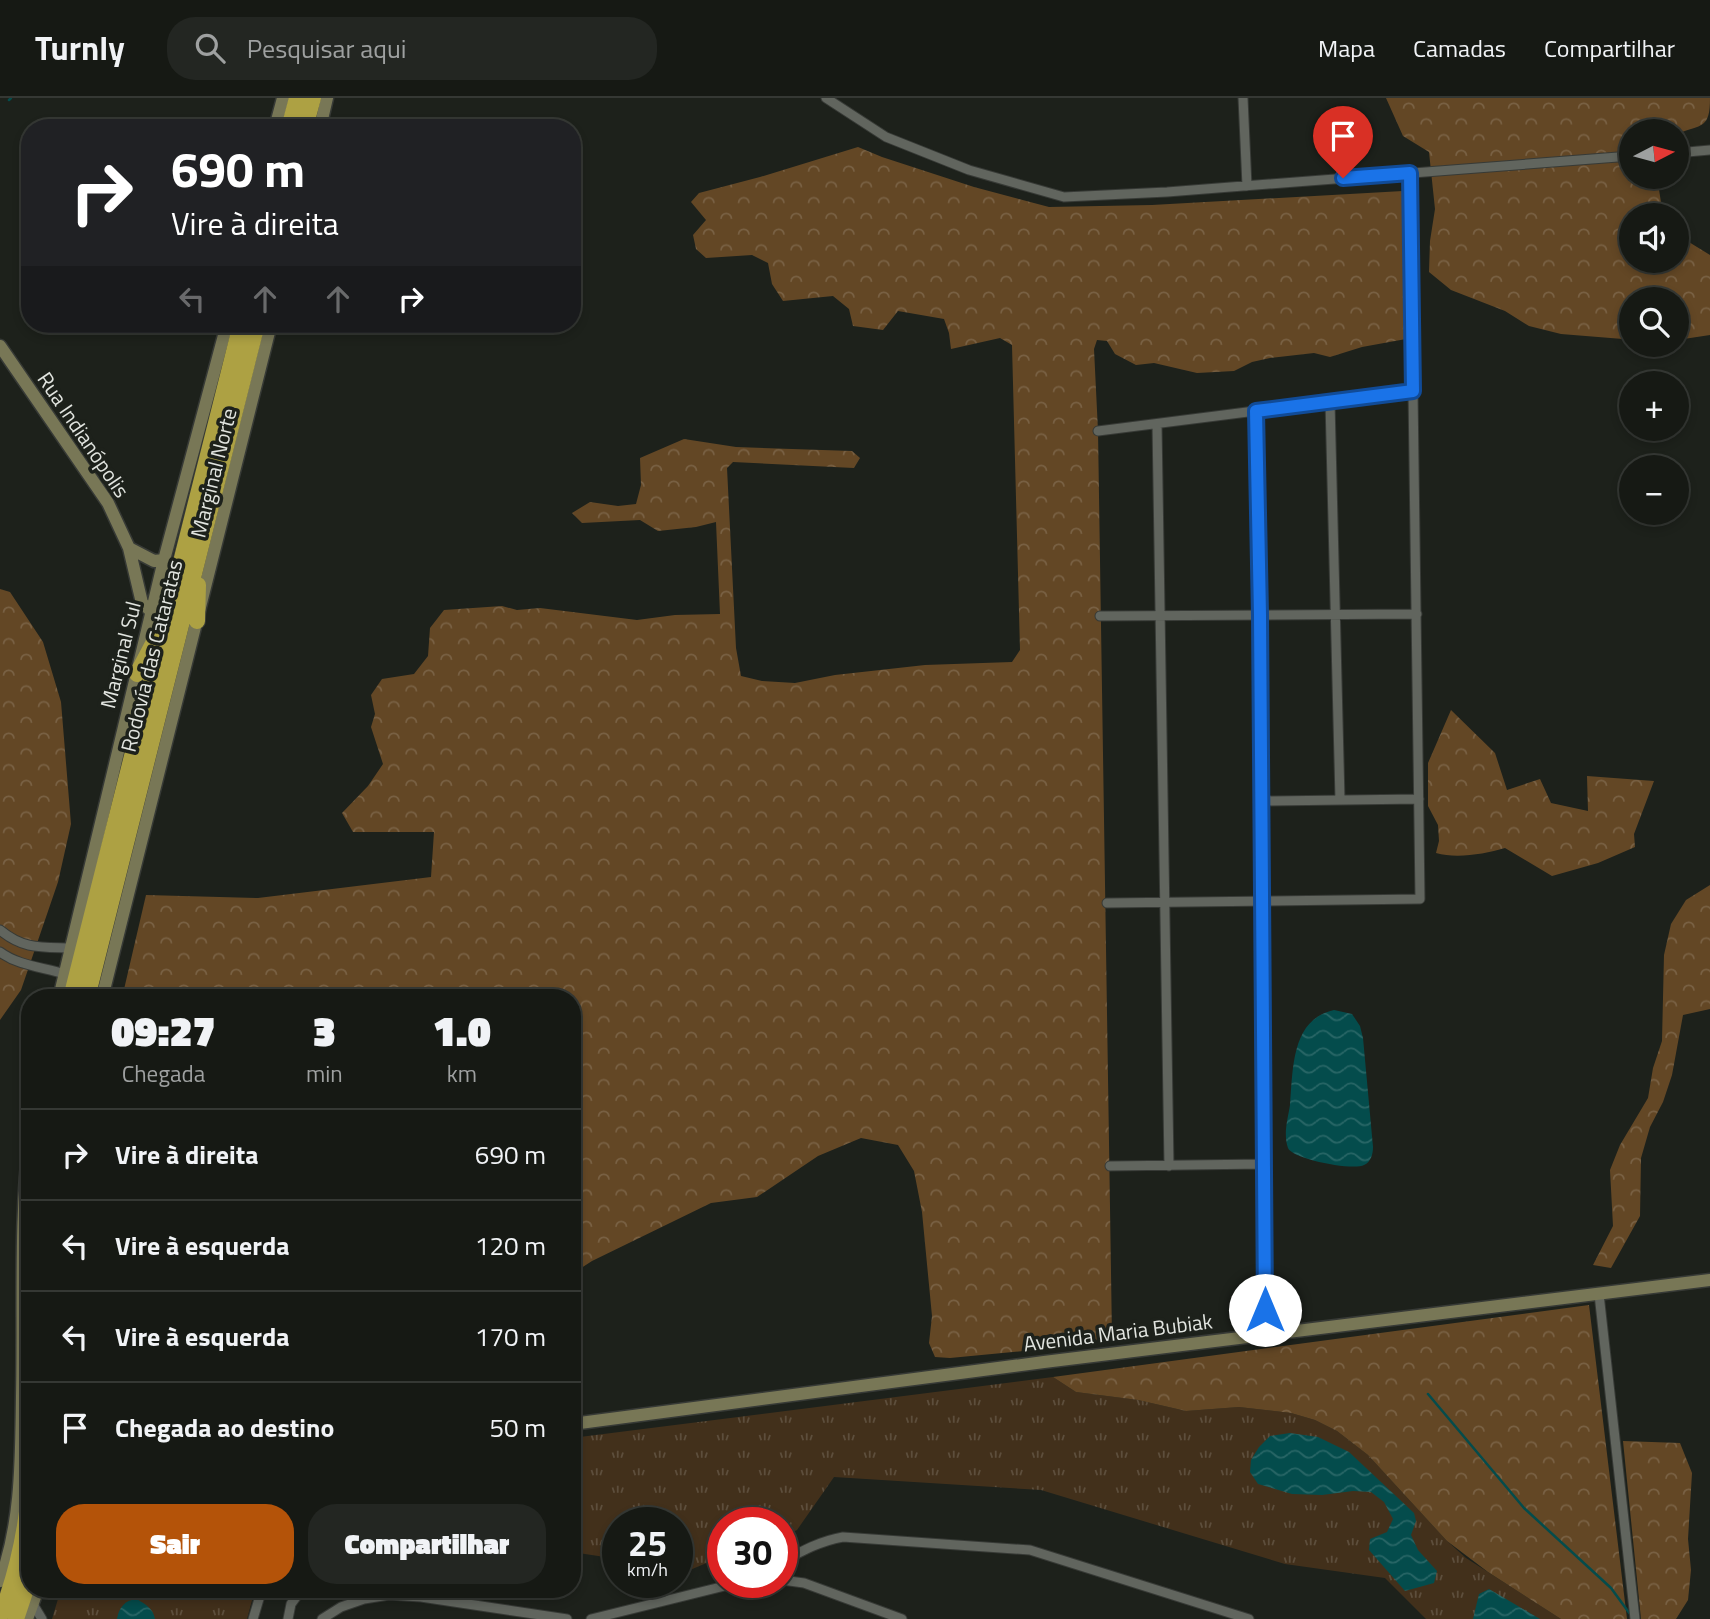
<!DOCTYPE html>
<html lang="pt">
<meta charset="utf-8">
<style>
body{margin:0;font-family:"Titillium Web",sans-serif;background:#232622;color:#f1f3f6;height:100vh;display:flex;flex-direction:column;font-size:26px;white-space:nowrap}
*{box-sizing:border-box;margin:0}
p{font-size:23px;color:#9ea0a0}
.icon{flex:none;width:38px;height:38px;fill:none;stroke:currentColor;stroke-width:2;stroke-linecap:round;stroke-linejoin:round}
.map{position:relative;flex:1;overflow:hidden}
.drawer{position:absolute;left:21px;top:891px;width:560px;height:609px;display:flex;flex-direction:column;background:#161914;border-radius:28px;box-shadow:0 4px 10px #0003,0 0 0 2px #353834}
.drawer>*{flex:none}
.top-card{position:absolute;left:21px;top:21px;width:560px;height:214px;border-radius:28px;box-shadow:0 4px 10px #0003,0 0 0 2px #353834;background:#202124;color:#fff;overflow:hidden}
.needle{width:46px;rotate:84deg}
.controls{position:absolute;left:1619px;top:21px;display:grid;gap:14px}
.controls a{display:grid;place-items:center;width:70px;height:70px;border-radius:50%;background:#161914;box-shadow:0 4px 10px #0003,0 0 0 2px #353834;font-size:35px}
.speed{position:absolute;left:602px;top:1409px;display:flex;gap:14px;font-size:35px;font-weight:700;text-align:center}
.speed>*{display:grid;place-content:center;width:91px;height:91px;border-radius:50%;background:#161914;box-shadow:0 4px 10px #0003,0 0 0 2px #353834;line-height:1}
.speed small{font-size:18px;font-weight:400}
.speed .limit{border:10px solid #d22;background:#fff;color:#111}
.pin{position:absolute;display:grid;place-items:center;width:60px;height:60px;color:#fff;margin:-72px -30px;border-radius:50% 50% 50% 0;rotate:-45deg;box-shadow:0 0 7px #0007}
.pin .icon{rotate:45deg}
.me{position:absolute;width:77px;margin:-38px;rotate:0deg;stroke-linejoin:round;filter:drop-shadow(0 0 5px #0008)}
.turn{display:flex;align-items:center;gap:24px;height:147px;padding:0 35px;font-size:32px}
.turn .icon{width:91px;height:91px;stroke-width:2.5}
.turn b{display:block;font-size:49px;line-height:60px}
.lanes{display:flex;align-items:center;height:66px;padding:0 35px;background:#0003;justify-content:center;gap:35px;direction:ltr}
.lanes .off{opacity:.35}
.eta{display:flex;justify-content:space-evenly;align-items:center;height:119px;text-align:center}
.eta b{font-size:42px;font-weight:800;line-height:49px}
.action{display:flex;gap:14px;margin-top:auto;padding:14px 35px}
.action a{flex:1;height:80px;border-radius:28px;background:#b45309;color:#fff;font-size:28px;font-weight:800;line-height:80px;text-align:center}
.action a+a{background:#232622;color:#f1f3f6}
ul{padding:0;list-style:none}
li{display:flex;align-items:center;gap:21px;height:91px;padding:0 35px;border-top:2px solid #353834}
li div{flex:1}
li b{display:block;font-size:26px}
li em{font-style:normal}
header{display:flex;align-items:center;gap:42px;box-sizing:border-box;height:98px;padding:0 35px;background:#161914;border-bottom:2px solid #353834}
header strong{font-size:33px}
nav{display:flex;gap:38px;margin-inline-start:auto;font-size:24px}
.search{width:490px;height:63px;background:#232622;display:flex;align-items:center;gap:18px;box-sizing:border-box;padding:0 24px;border-radius:28px;color:#9ea0a0;font-size:26px}
.map>svg:first-child{display:block}
.grass{fill:url(#grass-tufts)}
.forest{fill:url(#forest-crowns)}
.water{fill:url(#water-waves)}
.lines{fill:none;stroke-linecap:round;stroke-linejoin:round}
.stream{stroke:#044c4c;stroke-width:2.5}
.street-casing{stroke:#373a36;stroke-width:11}
.secondary-casing{stroke:#373a36;stroke-width:15}
.highway-casing{stroke:#373a36;stroke-width:18}
.street{stroke:#61655e;stroke-width:9}
.secondary{stroke:#787756;stroke-width:12}
.highway{stroke:#ada143;stroke-width:16}
.route-casing{stroke:#114b97;stroke-width:18}
.route{stroke:#1a73e8;stroke-width:12}
.labels{text-anchor:middle;stroke-width:7;stroke-linejoin:round;paint-order:stroke}
.street-label{font-size:21px;fill:#e2e5e0;stroke:#1d211b}
</style>
<header>
<strong>Turnly</strong>
<div class="search"><svg class="icon" aria-label="search" viewBox="0 0 24 24"><circle cx="10" cy="10" r="6"/><path d="M15 15l6 6"/></svg>Pesquisar aqui</div>
<nav><a>Mapa</a><a>Camadas</a><a>Compartilhar</a></nav>
</header>
<div class="map">
<svg width="1710" height="1521" viewBox="0 0 1710 1521">
<defs>
<pattern id="grass-tufts" width="24" height="20" patternUnits="userSpaceOnUse" patternTransform="scale(1.75)"><rect width="24" height="20" fill="#42301b"/><path d="M3 7l-1-3M5 7V3M7 7l1-3M15 17l-1-3M17 17v-4M19 17l1-3" fill="none" stroke="#5d4e3c"/></pattern>
<pattern id="forest-crowns" width="20" height="18" patternUnits="userSpaceOnUse" patternTransform="scale(1.75)"><rect width="20" height="18" fill="#634725"/><path d="M2 6a3 3 0 1 1 6 0M12 15a3 3 0 1 1 6 0" fill="none" stroke="#796144"/></pattern>
<pattern id="water-waves" width="16" height="10" patternUnits="userSpaceOnUse" patternTransform="scale(1.75)"><rect width="16" height="10" fill="#044c4c"/><path d="M0 5q4-4 8 0t8 0" fill="none" stroke="#286666"/></pattern>
</defs>
<rect width="100%" height="100%" fill="#1d211b"/>
<!-- grass -->
<path class="grass" d="M1053,1279l23,15 62,8 48,11 53,-4 52,6 24,7 22,11 31,24 79,86 19,17 95,61h-135l-41,-41 -100,-14 -244,-74 -207,-13 -37,53 -15,8v-16h-59v34l-33,14 -13,-2v-46h-59v37l-46,-7v-114z
M61,1491h194l-8,30h-195z"/>
<!-- forest -->
<path class="forest" d="M1386,0h324c0,31 -8,26 -33,36l-1,-3h-45v46h26l6,38h-32v46h45l1,-30 7,8 26,16v80l-33,5 -1,-41h-45v40h-8l-62,-5 -32,-8 -24,-15 -54,-21 -22,-18 1,-31 5,-32 -6,-57 -26,-16z
M858,49l24,10 92,30 75,20 103,-2 251,-14 3,148 -44,8 -32,10 -16,-4 -44,5 -18,4 -18,9 -37,2 -43,-10 -18,2 -21,-11 -8,-13 -10,-1 -3,9 4,82 14,906 -25,8 -137,13 -15,-1 -6,-14 3,-27 -10,-104 -8,-41 -16,-26 -37,-7 -43,18 -61,41 -46,6 -119,58 -20,13v-276h-450l24,-103 112,3 173,-21 3,-45h-81l-11,-19 26,-27 15,-22 -12,-37 4,-13 -4,-19 11,-16 32,-5 14,-18 2,-28 14,-18 58,-4 15,4 23,-2 97,12 38,-5 45,-1 -4,-92 -20,5 -38,4 -18,-11 -58,3 -10,-10 18,-11 28,4 18,-2 5,-19 -1,-27 44,-19 52,8 116,4 8,7 -6,10 -121,-6 -6,6 9,180 5,28 21,5 33,2 40,-8 90,-10 87,-3 8,-12 -8,-305 -12,-7 -49,11 -2,-16 -5,-14 -46,-8 -15,19 -30,-4 -4,-17 -16,-13 -50,5 -11,-17 -4,-21 -16,-8 -46,3 -10,-9 -3,-14 13,-15 -15,-18 8,-9 61,-16z
M0,491l10,3 33,50 18,60 10,122 -13,58 -37,108 -21,30z
M1451,612l44,43 12,37 33,-11 11,24 37,8 -1,-35 67,5 -20,53 1,13 -37,16 -46,13 -47,-28c-21,6 -48,11 -69,5l3,-12 -1,-16 -10,-19v-43z
M1710,787v124l-27,6 -11,60 -9,27 -13,25 -9,31 -1,58 -29,52 -18,-3 20,-39 -3,-56 10,-25 28,-47 5,-30 9,-27 2,-86 7,-31 15,-24z
M1589,1207l38,314h-66l-73,-47 -41,-31 -79,-86 -31,-24 -22,-11 -24,-7 -52,-6 -53,4 -48,-11 -62,-8 -23,-15z
M1623,1343l57,2 12,30 -4,66 3,31 -3,30 -12,19h-35z"/>
<!-- water -->
<path class="water" d="M1334,912l18,4 8,12 3,12 10,109c0,7 -2,15 -9,18 -11,6 -72,-6 -76,-17 -5,-14 0,-30 2,-43 3,-35 1,-86 44,-95z
M1290,1335l28,4 31,15 65,61 2,8 -5,14 7,15 19,21 -3,12 -29,8 -36,-41 1,-11 17,-7 6,-13 -9,-17 -13,-10 -18,-1 -31,4 -30,-1 -34,-10 -8,-12 1,-12 8,-13 11,-11z
M1489,1491l51,30h-67l6,-25z
M137,1501c9,6 16,9 18,20h-38c2,-12 8,-19 20,-20z"/>
<g class="lines">
<!-- stream -->
<path class="stream" d="M9,2l2,-2
M1428,1296l96,114 87,80 19,26"/>
<defs>
<path id="street" d="M826,0l60,39 83,33 95,27 103,-5 464,-36
M1243,0l4,88
M1676,55l34,-3
M1330,304l10,398
M1256,313l4,204 6,719
M1157,326l12,742
M1098,333l315,-40
M1100,518l317,-2
M1262,703l157,-2
M1107,805l313,-4 -10,-726
M0,832c24,20 42,17 72,18
M0,854c19,14 43,15 65,22
M1110,1068l154,-2
M1599,1196l36,325
M782,1464c20,-11 38,-21 61,-25l187,13 219,69
M782,1482l22,3 98,36
M33,1506l9,15
M253,1521l9,-30
M288,1521l3,-15 11,-15
M322,1521l19,-12 23,-8 25,-4 32,2 146,22
M591,1521l150,-37"/>
<path id="secondary" d="M275,30l8,-30
M320,30l7,-30
M0,248l108,157 21,45 13,55 10,9
M129,450l25,13 10,-1
M59,900l105,-438 63,-236
M102,900l169,-674
M572,1326l472,-62 666,-82
M0,1483c22,-59 21,-123 22,-185 2,-87 -3,-174 8,-261
M27,1521l11,-30"/>
<path id="highway" d="M289,30l8,-30
M305,30l8,-30
M197,523l1,-36
M137,576l18,-34
M71,900l170,-674
M87,900l170,-674
M0,1519c17,-43 26,-85 30,-131
M16,1521l14,-42"/>
</defs>
<!-- street casing -->
<use href="#street" class="street-casing"/>
<!-- secondary casing -->
<use href="#secondary" class="secondary-casing"/>
<!-- highway casing -->
<use href="#highway" class="highway-casing"/>
<!-- street -->
<use href="#street" class="street"/>
<!-- secondary -->
<use href="#secondary" class="secondary"/>
<!-- highway -->
<use href="#highway" class="highway"/>
</g>
<g class="lines">
<defs>
<path id="route" d="M1265,1212l-5,-695 -4,-204 157,-20 -3,-218 -67,5"/>
</defs>
<!-- route casing -->
<use href="#route" class="route-casing"/>
<!-- route -->
<use href="#route" class="route"/>
</g>
<g class="labels">
<!-- street labels -->
<g class="street-label">
<text transform="translate(83 337) rotate(56)" y="7">Rua Indianópolis</text>
<text transform="translate(214 375) rotate(-76)" y="7">Marginal Norte</text>
<text transform="translate(121 557) rotate(-76)" y="7">Marginal Sul</text>
<text transform="translate(152 558) rotate(-76)" y="7">Rodovía das Cataratas</text>
<text transform="translate(1118 1235) rotate(-7)" y="7">Avenida Maria Bubiak</text>
</g>
</g>
</svg>
<div class="controls">
<a><svg class="needle" viewBox="-14 -14 28 28"><path d="M0-13l5 13h-10z" fill="#e53935"/><path d="M0 13l5-13h-10z" fill="#9ea0a0"/></svg></a>
<a><svg class="icon" aria-label="sound" viewBox="0 0 24 24"><path d="M4 9h4l5-4v14l-5-4H4zM17 9q2 3 0 6"/></svg></a>
<a><svg class="icon" aria-label="search" viewBox="0 0 24 24"><circle cx="10" cy="10" r="6"/><path d="M15 15l6 6"/></svg></a>
<a>+</a>
<a>−</a>
</div>
<div class="speed"><div>25<small>km/h</small></div><div class="limit">30</div></div>
<div class="pin" style="left:1343px;top:80px;background:#d93025"><svg class="icon" aria-label="arrive" viewBox="0 0 24 24"><path d="M6 21V4h12l-3 4 3 4H6"/></svg></div>
<svg class="me" style="left:1265px;top:1212px" viewBox="-20 -20 40 40"><circle r="19" fill="#fff"/><path d="M0-13L10 11 0 6-10 11z" fill="#1a73e8"/></svg>
<div class="top-card">
<div class="turn"><svg class="icon" aria-label="right" viewBox="0 0 24 24"><path d="M7 20v-9h11M14 6l5 5-5 5"/></svg><div><b>690 m</b>Vire à direita</div></div>
<div class="lanes"><svg class="icon off" aria-label="left" viewBox="0 0 24 24"><path d="M17 20v-9H6M10 6l-5 5 5 5"/></svg><svg class="icon off" aria-label="ahead" viewBox="0 0 24 24"><path d="M12 20V5M6 11l6-6 6 6"/></svg><svg class="icon off" aria-label="ahead" viewBox="0 0 24 24"><path d="M12 20V5M6 11l6-6 6 6"/></svg><svg class="icon" aria-label="right" viewBox="0 0 24 24"><path d="M7 20v-9h11M14 6l5 5-5 5"/></svg></div>
</div>
<section class="drawer">
<div class="eta">
<div><b>09:27</b><p>Chegada</p></div>
<div><b>3</b><p>min</p></div>
<div><b>1.0</b><p>km</p></div>
</div>
<ul>
<li><svg class="icon" aria-label="right" viewBox="0 0 24 24"><path d="M7 20v-9h11M14 6l5 5-5 5"/></svg><div><b>Vire à direita</b></div><em>690 m</em></li>
<li><svg class="icon" aria-label="left" viewBox="0 0 24 24"><path d="M17 20v-9H6M10 6l-5 5 5 5"/></svg><div><b>Vire à esquerda</b></div><em>120 m</em></li>
<li><svg class="icon" aria-label="left" viewBox="0 0 24 24"><path d="M17 20v-9H6M10 6l-5 5 5 5"/></svg><div><b>Vire à esquerda</b></div><em>170 m</em></li>
<li><svg class="icon" aria-label="arrive" viewBox="0 0 24 24"><path d="M6 21V4h12l-3 4 3 4H6"/></svg><div><b>Chegada ao destino</b></div><em>50 m</em></li>
</ul>
<div class="action"><a>Sair</a><a>Compartilhar</a></div>
</section>
</div>
